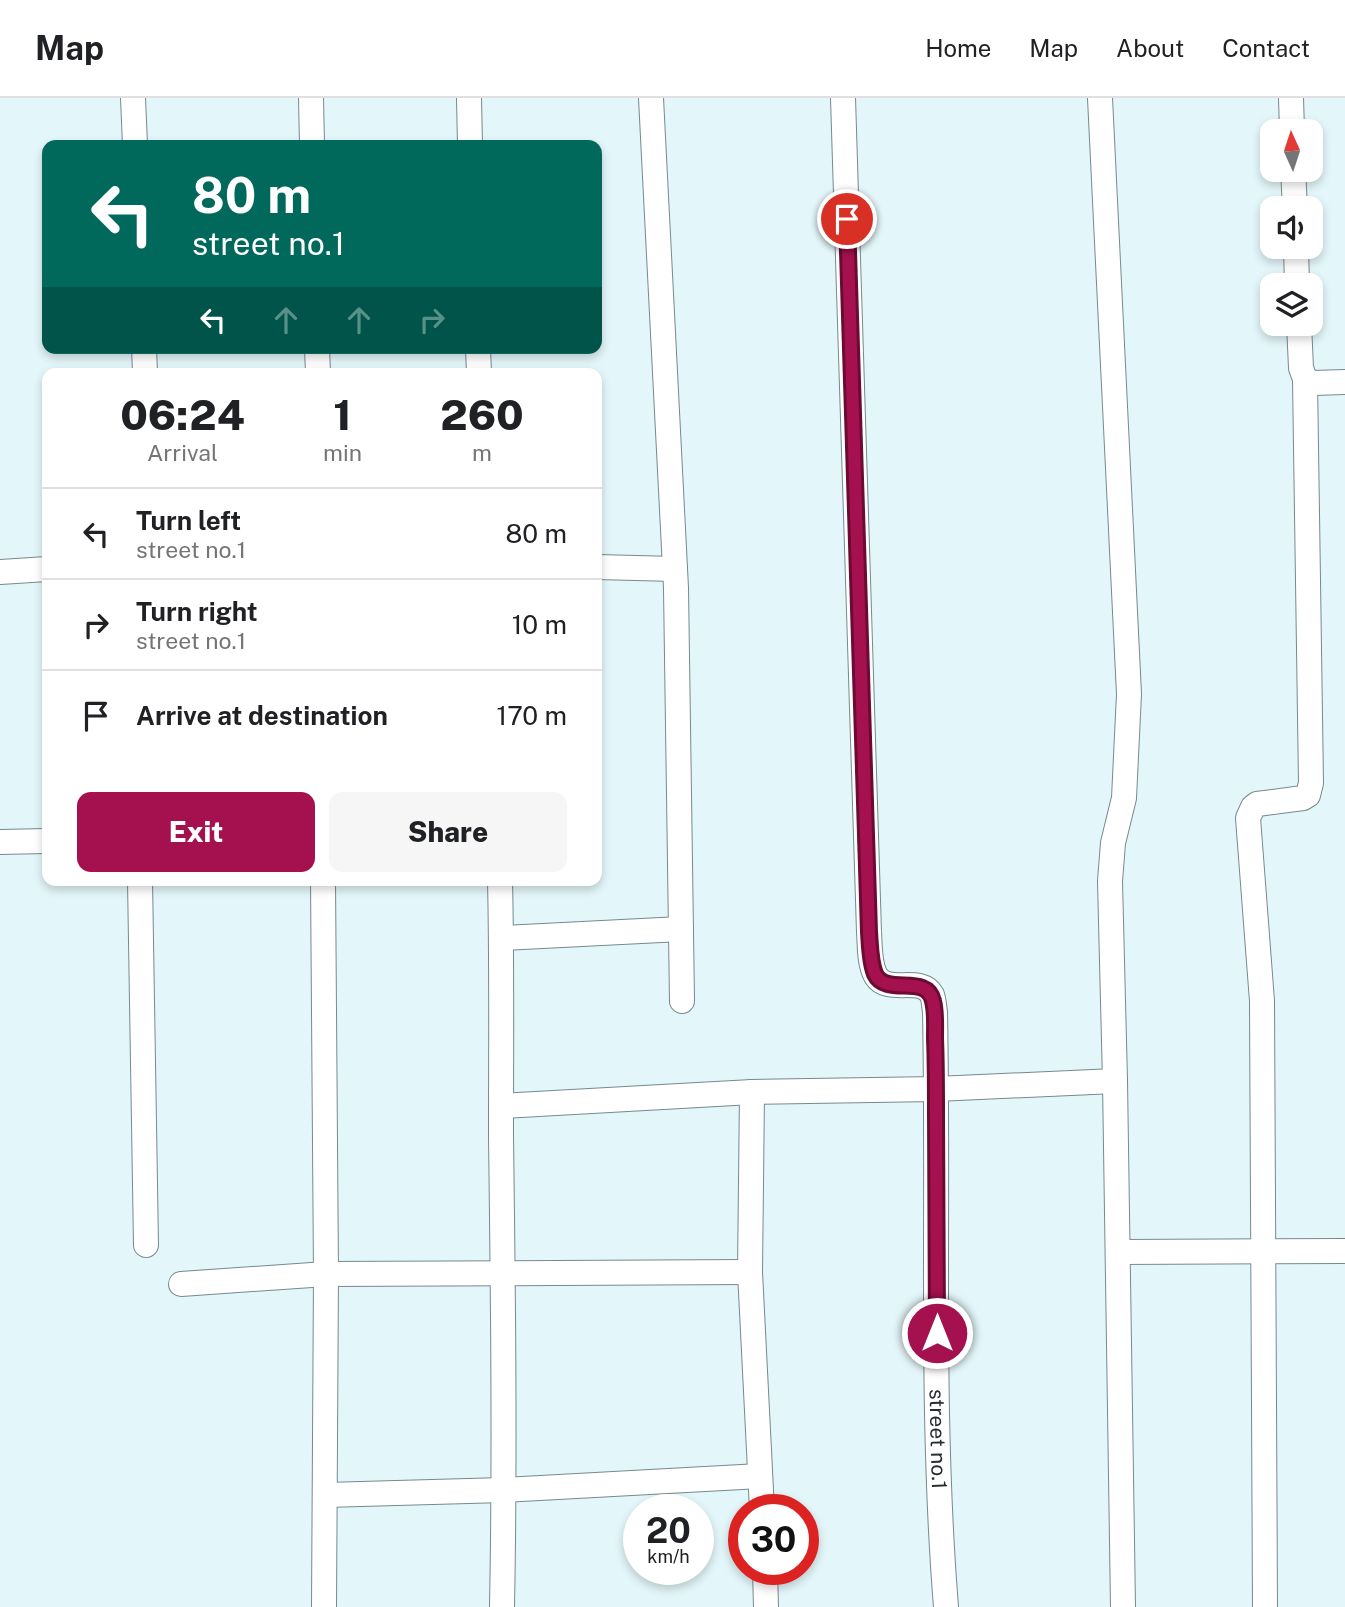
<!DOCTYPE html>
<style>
body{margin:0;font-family:"Public Sans",sans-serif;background:#f6f6f6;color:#202124;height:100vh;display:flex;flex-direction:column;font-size:26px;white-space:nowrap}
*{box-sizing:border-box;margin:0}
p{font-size:23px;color:#757577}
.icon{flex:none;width:38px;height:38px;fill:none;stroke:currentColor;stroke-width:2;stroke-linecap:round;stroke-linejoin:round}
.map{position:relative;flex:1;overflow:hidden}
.details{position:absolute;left:42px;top:270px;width:560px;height:518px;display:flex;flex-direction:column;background:#fff;border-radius:14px;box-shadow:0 4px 10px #0003}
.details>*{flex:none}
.hud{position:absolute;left:42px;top:42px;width:560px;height:214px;border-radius:14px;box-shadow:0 4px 10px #0003;background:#00695c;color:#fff;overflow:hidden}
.needle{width:46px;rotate:357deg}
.controls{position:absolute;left:1260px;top:21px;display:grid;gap:14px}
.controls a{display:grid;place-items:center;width:63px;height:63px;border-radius:14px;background:#fff;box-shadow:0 4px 10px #0003;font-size:35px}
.speed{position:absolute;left:623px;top:1396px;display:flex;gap:14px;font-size:35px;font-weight:700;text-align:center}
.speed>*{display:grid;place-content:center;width:91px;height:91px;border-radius:50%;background:#fff;box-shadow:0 4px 10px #0003;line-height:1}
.speed small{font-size:18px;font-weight:400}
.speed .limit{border:10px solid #d22;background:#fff;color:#111}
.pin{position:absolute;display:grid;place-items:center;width:60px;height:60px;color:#fff;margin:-30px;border:4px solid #fff;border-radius:50%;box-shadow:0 2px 7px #0007}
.me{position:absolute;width:77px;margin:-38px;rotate:0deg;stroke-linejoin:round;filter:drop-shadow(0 0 5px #0008)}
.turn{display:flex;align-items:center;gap:24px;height:147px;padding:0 35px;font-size:32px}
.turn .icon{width:91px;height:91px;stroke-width:2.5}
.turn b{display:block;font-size:49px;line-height:60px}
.lanes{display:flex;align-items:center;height:66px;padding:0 35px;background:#0003;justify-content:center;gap:35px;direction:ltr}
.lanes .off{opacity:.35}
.eta{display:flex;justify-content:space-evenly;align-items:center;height:119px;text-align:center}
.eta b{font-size:42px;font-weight:800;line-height:49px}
.cta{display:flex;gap:14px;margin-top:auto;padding:14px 35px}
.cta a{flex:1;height:80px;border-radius:14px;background:#a5114e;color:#fff;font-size:28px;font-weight:800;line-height:80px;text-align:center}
.cta a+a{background:#f6f6f6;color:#202124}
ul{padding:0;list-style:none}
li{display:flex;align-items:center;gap:21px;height:91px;padding:0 35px;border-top:2px solid #e0e0e0}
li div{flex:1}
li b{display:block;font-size:26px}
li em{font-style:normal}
header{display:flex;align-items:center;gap:42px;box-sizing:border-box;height:98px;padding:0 35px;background:#fff;border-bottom:2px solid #e0e0e0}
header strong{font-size:33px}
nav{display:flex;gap:38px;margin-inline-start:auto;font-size:24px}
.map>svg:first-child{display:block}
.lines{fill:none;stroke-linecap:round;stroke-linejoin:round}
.minor-casing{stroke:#78898c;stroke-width:26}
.minor{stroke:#fff;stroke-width:24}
.route-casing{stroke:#6b0b33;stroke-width:18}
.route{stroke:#a5114e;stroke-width:12}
.labels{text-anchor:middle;stroke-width:5;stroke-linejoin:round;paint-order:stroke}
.street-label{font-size:21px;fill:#272e30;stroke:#fff}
</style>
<header>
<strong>Map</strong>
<nav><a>Home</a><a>Map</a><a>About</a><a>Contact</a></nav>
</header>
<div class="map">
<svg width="1345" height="1509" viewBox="0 0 1345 1509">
<rect width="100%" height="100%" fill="#e3f6f9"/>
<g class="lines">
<defs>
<g id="minor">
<path d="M133,0l2,47"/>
<path d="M311,0l1,47"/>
<path d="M469,0l1,47"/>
<path d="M651,0l25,490 6,413"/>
<path id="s1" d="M843,0l26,834c1,13 0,32 7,44 12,19 45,-1 56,19 2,5 2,11 3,17 4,198 -5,397 11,595"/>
<path d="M1100,0l29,596 -5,104 -11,45 -3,38 5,200 8,526"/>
<path d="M1291,0l1,33"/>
<path d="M1293,72l2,38"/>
<path d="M1296,149l1,38"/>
<path d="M1299,226l2,44 4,11 8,4 32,-1"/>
<path d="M144,250l1,25"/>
<path d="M317,250l1,25"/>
<path d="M478,250l1,25"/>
<path d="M597,469l78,2"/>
<path d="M0,474l47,-3"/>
<path d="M0,744l47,-1"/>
<path d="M140,782l6,365"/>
<path d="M323,782l3,394 -2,333"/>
<path d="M500,782c2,85 1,170 1,255 2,157 4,315 1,472"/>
<path d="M502,840l179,-9"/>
<path d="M752,994l-2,180 12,238"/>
<path d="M501,1008l251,-14 184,-3 179,-8"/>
<path d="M1118,1154l227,-1"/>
<path d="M181,1186l145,-10 424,-2"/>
<path d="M325,1397l179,-5 256,-14"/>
<path d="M765,1472l1,37"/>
<path d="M1265,1509l-3,-606 -14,-183 5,-11 4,-3 46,-6 5,-3 3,-12 -6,-404"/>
</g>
</defs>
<!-- minor casing -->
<use href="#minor" class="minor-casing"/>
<!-- minor -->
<use href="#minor" class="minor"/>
</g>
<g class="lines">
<defs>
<path id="route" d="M847,121l22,713c1,13 1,30 6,42 11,23 52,-1 58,27 3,12 2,25 2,37 1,25 1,50 1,75 1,73 0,147 1,220"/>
</defs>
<!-- route casing -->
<use href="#route" class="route-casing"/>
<!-- route -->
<use href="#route" class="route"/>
</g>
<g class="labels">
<!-- street labels -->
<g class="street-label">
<text dy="7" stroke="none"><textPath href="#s1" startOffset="1386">street no.1</textPath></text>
</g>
</g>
</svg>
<div class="controls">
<a><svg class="needle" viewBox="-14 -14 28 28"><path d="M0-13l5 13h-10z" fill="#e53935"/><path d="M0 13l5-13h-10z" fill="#757577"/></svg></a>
<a><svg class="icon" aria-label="sound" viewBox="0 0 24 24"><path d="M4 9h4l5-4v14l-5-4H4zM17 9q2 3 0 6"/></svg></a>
<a><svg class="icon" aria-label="layers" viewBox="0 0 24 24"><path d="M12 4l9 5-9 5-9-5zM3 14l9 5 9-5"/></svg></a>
</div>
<div class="speed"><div>20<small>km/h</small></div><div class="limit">30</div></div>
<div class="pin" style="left:847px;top:121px;background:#d93025"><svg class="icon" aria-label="arrive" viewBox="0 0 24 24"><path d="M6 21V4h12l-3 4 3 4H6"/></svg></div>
<svg class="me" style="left:937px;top:1235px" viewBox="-20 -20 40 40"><circle r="17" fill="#a5114e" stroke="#fff" stroke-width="3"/><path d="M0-11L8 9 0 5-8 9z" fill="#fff"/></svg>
<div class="hud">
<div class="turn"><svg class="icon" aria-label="left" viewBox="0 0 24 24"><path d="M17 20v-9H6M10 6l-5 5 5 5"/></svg><div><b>80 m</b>street no.1</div></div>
<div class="lanes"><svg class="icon" aria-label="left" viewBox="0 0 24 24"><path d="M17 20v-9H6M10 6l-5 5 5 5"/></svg><svg class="icon off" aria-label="ahead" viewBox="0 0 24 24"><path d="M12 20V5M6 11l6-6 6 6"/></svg><svg class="icon off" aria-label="ahead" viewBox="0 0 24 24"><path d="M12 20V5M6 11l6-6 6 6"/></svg><svg class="icon off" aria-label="right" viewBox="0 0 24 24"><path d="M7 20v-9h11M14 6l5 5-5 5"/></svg></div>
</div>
<section class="details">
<div class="eta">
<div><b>06:24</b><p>Arrival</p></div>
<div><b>1</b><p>min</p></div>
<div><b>260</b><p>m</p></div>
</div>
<ul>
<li><svg class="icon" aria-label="left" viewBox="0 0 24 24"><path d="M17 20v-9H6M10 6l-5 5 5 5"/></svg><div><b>Turn left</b><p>street no.1</p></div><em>80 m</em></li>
<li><svg class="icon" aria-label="right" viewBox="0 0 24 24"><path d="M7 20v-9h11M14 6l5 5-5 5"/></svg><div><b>Turn right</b><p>street no.1</p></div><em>10 m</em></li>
<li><svg class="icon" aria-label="arrive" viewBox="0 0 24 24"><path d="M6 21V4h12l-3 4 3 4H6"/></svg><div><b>Arrive at destination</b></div><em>170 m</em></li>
</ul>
<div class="cta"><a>Exit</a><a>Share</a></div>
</section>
</div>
